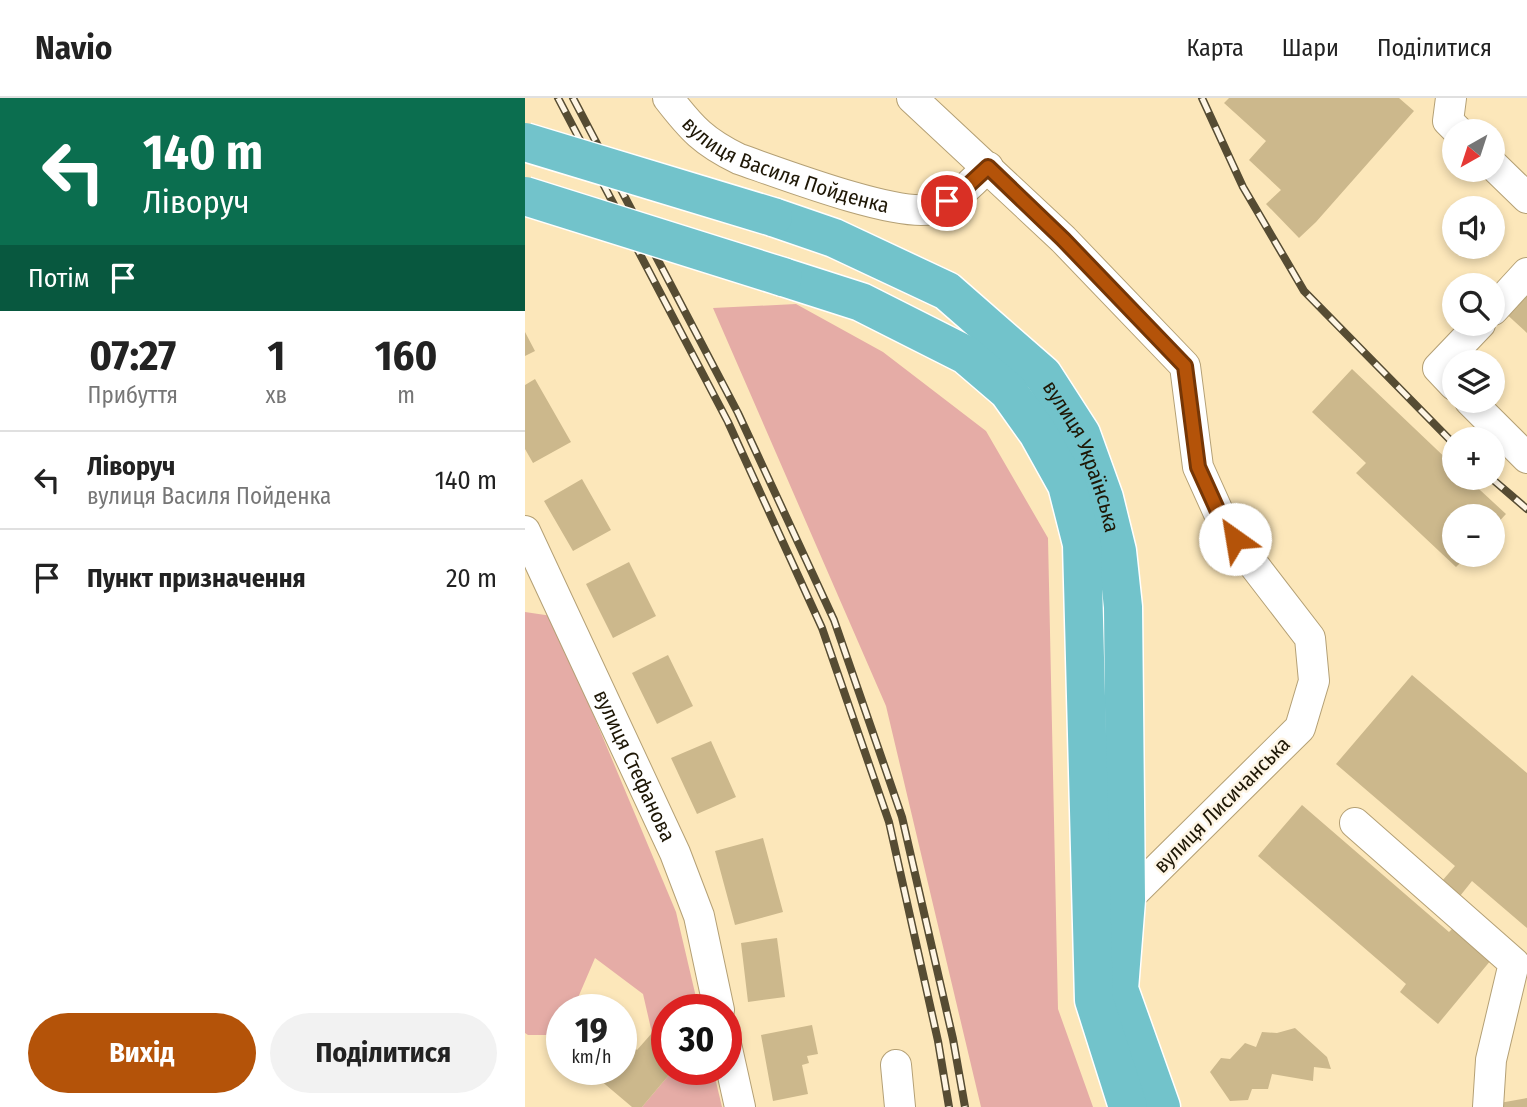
<!DOCTYPE html>
<html lang="uk">
<meta charset="utf-8">
<style>
body{margin:0;font-family:"Fira Sans Condensed",sans-serif;background:#f2f2f2;color:#222;height:100vh;display:flex;flex-direction:column;font-size:26px;white-space:nowrap}
*{box-sizing:border-box;margin:0}
p{font-size:23px;color:#767676}
.icon{flex:none;width:38px;height:38px;fill:none;stroke:currentColor;stroke-width:2;stroke-linecap:round;stroke-linejoin:round}
.map{position:relative;flex:1;overflow:hidden}
.sheet{display:flex;flex-direction:column;background:#fff;width:525px}
.sheet>*{flex:none}
.banner{background:#0b6e4f;color:#fff;overflow:hidden}
.needle{width:46px;rotate:219deg}
.fabs{position:absolute;left:917px;top:21px;display:grid;gap:14px}
.fabs a{display:grid;place-items:center;width:63px;height:63px;border-radius:50%;background:#fff;box-shadow:0 4px 10px #0003;font-size:35px}
.speed{position:absolute;left:21px;top:896px;display:flex;gap:14px;font-size:35px;font-weight:700;text-align:center}
.speed>*{display:grid;place-content:center;width:91px;height:91px;border-radius:50%;background:#fff;box-shadow:0 4px 10px #0003;line-height:1}
.speed small{font-size:18px;font-weight:400}
.speed .limit{border:10px solid #d22;background:#fff;color:#111}
.pin{position:absolute;display:grid;place-items:center;width:60px;height:60px;color:#fff;margin:-30px;border:4px solid #fff;border-radius:50%;box-shadow:0 2px 7px #0007}
.me{position:absolute;width:77px;margin:-38px;rotate:328deg;stroke-linejoin:round;filter:drop-shadow(0 0 5px #0008)}
.turn{display:flex;align-items:center;gap:24px;height:147px;padding:0 28px;font-size:32px}
.turn .icon{width:91px;height:91px;stroke-width:2.5}
.turn b{display:block;font-size:49px;line-height:60px}
.then{display:flex;align-items:center;height:66px;padding:0 28px;background:#0003;gap:14px;font-size:26px}
.eta{display:flex;justify-content:space-evenly;align-items:center;height:119px;text-align:center}
.eta b{font-size:42px;font-weight:700;line-height:49px}
.cta{display:flex;gap:14px;margin-top:auto;padding:14px 28px}
.cta a{flex:1;height:80px;border-radius:42px;background:#b45309;color:#fff;font-size:28px;font-weight:700;line-height:80px;text-align:center}
.cta a+a{background:#f2f2f2;color:#222}
ul{padding:0;list-style:none}
li{display:flex;align-items:center;gap:21px;height:98px;padding:0 28px;border-top:2px solid #e0e0e0}
li div{flex:1}
li b{display:block;font-size:26px}
li em{font-style:normal}
header{display:flex;align-items:center;gap:42px;box-sizing:border-box;height:98px;padding:0 35px;background:#fff;border-bottom:2px solid #e0e0e0}
header strong{font-size:33px}
nav{display:flex;gap:38px;margin-inline-start:auto;font-size:24px}
main{display:flex;flex:1;min-height:0}
.map>svg:first-child{display:block}
.green{fill:#e5aca6}
.building{fill:#ccb88c}
.lines{fill:none;stroke-linecap:round;stroke-linejoin:round}
.minor-casing{stroke:#b4a075;stroke-width:32}
.major-casing{stroke:#fff;stroke-width:41}
.minor{stroke:#fff;stroke-width:30}
.major{stroke:#72c3cb;stroke-width:38}
.rail-casing{stroke:#564c33;stroke-width:8}
.rail{stroke:#fef5e4;stroke-width:5;stroke-dasharray:16;stroke-linecap:butt}
.major-bridge-casing{stroke:#fff;stroke-width:41;stroke-linecap:butt}
.major-bridge{stroke:#72c3cb;stroke-width:38}
.route-casing{stroke:#753606;stroke-width:18}
.route{stroke:#b45309;stroke-width:12}
.labels{text-anchor:middle;stroke-width:5;stroke-linejoin:round;paint-order:stroke}
.street-label{font-size:21px;fill:#1e1706;stroke:#fef5e4}
</style>
<header>
<strong>Navio</strong>
<nav><a>Карта</a><a>Шари</a><a>Поділитися</a></nav>
</header>
<main>
<section class="sheet">
<div class="banner">
<div class="turn"><svg class="icon" aria-label="left" viewBox="0 0 24 24"><path d="M17 20v-9H6M10 6l-5 5 5 5"/></svg><div><b>140 m</b>Ліворуч</div></div>
<div class="then">Потім<svg class="icon" aria-label="arrive" viewBox="0 0 24 24"><path d="M6 21V4h12l-3 4 3 4H6"/></svg></div>
</div>
<div class="eta">
<div><b>07:27</b><p>Прибуття</p></div>
<div><b>1</b><p>хв</p></div>
<div><b>160</b><p>m</p></div>
</div>
<ul>
<li><svg class="icon" aria-label="left" viewBox="0 0 24 24"><path d="M17 20v-9H6M10 6l-5 5 5 5"/></svg><div><b>Ліворуч</b><p>вулиця Василя Пойденка</p></div><em>140 m</em></li>
<li><svg class="icon" aria-label="arrive" viewBox="0 0 24 24"><path d="M6 21V4h12l-3 4 3 4H6"/></svg><div><b>Пункт призначення</b></div><em>20 m</em></li>
</ul>
<div class="cta"><a>Вихід</a><a>Поділитися</a></div>
</section>
<div class="map">
<svg width="1002" height="1009" viewBox="0 0 1002 1009">
<rect width="100%" height="100%" fill="#fce7ba"/>
<!-- green -->
<path class="green" d="M271,206l87,48 103,79 62,107 10,471 35,98h-112l-95,-401 -173,-398z
M0,514l27,4 124,296 23,98h-32v35l-15,-12 -9,-39 -48,-36 -18,42 -9,10h-6v7l-15,18h-19l-3,-2z
M149,971h39l9,38h-80z"/>
<!-- building -->
<path class="building" d="M704,0h170l15,13 -98,111 -17,16 -33,-34 15,-14 -32,-30 17,-19 -42,-38z
M1002,184v51l-25,-23z
M0,234l10,19 -10,5z
M827,271l102,97v12h13l39,36 -13,14v-12h-39v39h14l-12,12 -100,-94 10,-10 -54,-51z
M10,281l36,63 -38,21 -8,-14v-64z
M57,381l29,51 -38,21 -29,-50z
M104,464l27,54 -43,22 -27,-54z
M143,557l25,51 -36,18 -25,-51z
M887,577l115,98v155l-55,-47 -12,15 -18,-15 13,-15 -119,-102z
M186,643l25,56 -39,17 -26,-56z
M777,707l147,127 4,-4 38,32 -53,64 -38,-32 6,-8 -148,-128z
M238,740l20,74 -48,13 -20,-74z
M252,840l8,59 -37,5 -7,-59z
M52,902l12,10h-21z
M37,919v31l-15,-13z
M287,927l6,29 -11,2 2,7 -7,2 6,29 -35,7 -12,-66z
M770,930l32,29 4,12 -17,-2 -1,14 -41,-7 -4,15h-16l-4,11 -18,1 -20,-29 11,-14 9,1 15,-16 11,4 6,-15 15,1z
M127,935l15,12v24h7l-32,38h-10l-45,-38h34v-32l16,13z
M1002,1000v9h-33v-3z"/>
<g class="lines">
<defs>
<g id="minor">
<path id="s1" d="M143,0c24,31 36,44 71,61 38,13 158,59 193,50 21,-5 41,-28 56,-42"/>
<path d="M387,0l151,141 122,127 13,101 23,51 29,42 60,78 4,43 -14,47 -174,172"/>
<path d="M926,0l-3,23 10,10"/>
<path d="M968,67l34,33"/>
<path d="M968,212l34,-37"/>
<path d="M929,287l-16,-17 42,-44"/>
<path d="M945,303l57,57"/>
<path id="s2" d="M0,433l150,322 24,63 20,94"/>
<path d="M830,725l159,140 -23,97 -3,47"/>
<path d="M201,946l14,63"/>
<path d="M371,967l4,42"/>
</g>
<g id="major">
<path id="s3" d="M248,119l61,21 113,53 96,84 38,59 23,64 13,53 6,56 3,293 -7,89 42,118"/>
<path d="M258,179l78,25 105,53 42,36 30,42 29,52 15,59 12,456 34,107"/>
</g>
</defs>
<!-- minor casing -->
<use href="#minor" class="minor-casing"/>
<!-- major casing -->
<use href="#major" class="major-casing"/>
<!-- minor -->
<use href="#minor" class="minor"/>
<!-- major -->
<use href="#major" class="major"/>
<defs>
<path id="rail" d="M33,0l170,324 94,206 67,194 49,219 11,66
M48,0l165,315 96,207 68,197 51,222 12,68
M677,0l41,89 61,104 150,153
M966,380l36,31"/>
</defs>
<!-- rail casing -->
<use href="#rail" class="rail-casing"/>
<!-- rail -->
<use href="#rail" class="rail"/>
<defs>
<path id="major-bridge" d="M0,44l248,75
M0,98l258,81"/>
</defs>
<!-- major-bridge casing -->
<use href="#major-bridge" class="major-bridge-casing"/>
<!-- major-bridge -->
<use href="#major-bridge" class="major-bridge"/>
</g>
<g class="lines">
<defs>
<path id="route" d="M422,103l14,-9 27,-25 75,72 122,127 13,101 23,51 14,21"/>
</defs>
<!-- route casing -->
<use href="#route" class="route-casing"/>
<!-- route -->
<use href="#route" class="route"/>
</g>
<g class="labels">
<!-- street labels -->
<g class="street-label">
<text dy="7" stroke="none"><textPath href="#s1" startOffset="140">вулиця Василя Пойденка</textPath></text>
<text dy="7" stroke="none"><textPath href="#s3" startOffset="408">вулиця Українська</textPath></text>
<text dy="7" stroke="none"><textPath href="#s2" startOffset="259">вулиця Стефанова</textPath></text>
<text transform="translate(697 707) rotate(-45)" y="7">вулиця Лисичанська</text>
</g>
</g>
</svg>
<div class="fabs">
<a><svg class="needle" viewBox="-14 -14 28 28"><path d="M0-13l5 13h-10z" fill="#e53935"/><path d="M0 13l5-13h-10z" fill="#767676"/></svg></a>
<a><svg class="icon" aria-label="sound" viewBox="0 0 24 24"><path d="M4 9h4l5-4v14l-5-4H4zM17 9q2 3 0 6"/></svg></a>
<a><svg class="icon" aria-label="search" viewBox="0 0 24 24"><circle cx="10" cy="10" r="6"/><path d="M15 15l6 6"/></svg></a>
<a><svg class="icon" aria-label="layers" viewBox="0 0 24 24"><path d="M12 4l9 5-9 5-9-5zM3 14l9 5 9-5"/></svg></a>
<a>+</a>
<a>−</a>
</div>
<div class="speed"><div>19<small>km/h</small></div><div class="limit">30</div></div>
<div class="pin" style="left:422px;top:103px;background:#d93025"><svg class="icon" aria-label="arrive" viewBox="0 0 24 24"><path d="M6 21V4h12l-3 4 3 4H6"/></svg></div>
<svg class="me" style="left:710px;top:441px" viewBox="-20 -20 40 40"><circle r="19" fill="#fff"/><path d="M0-13L10 11 0 6-10 11z" fill="#b45309"/></svg>
</div>
</main>
